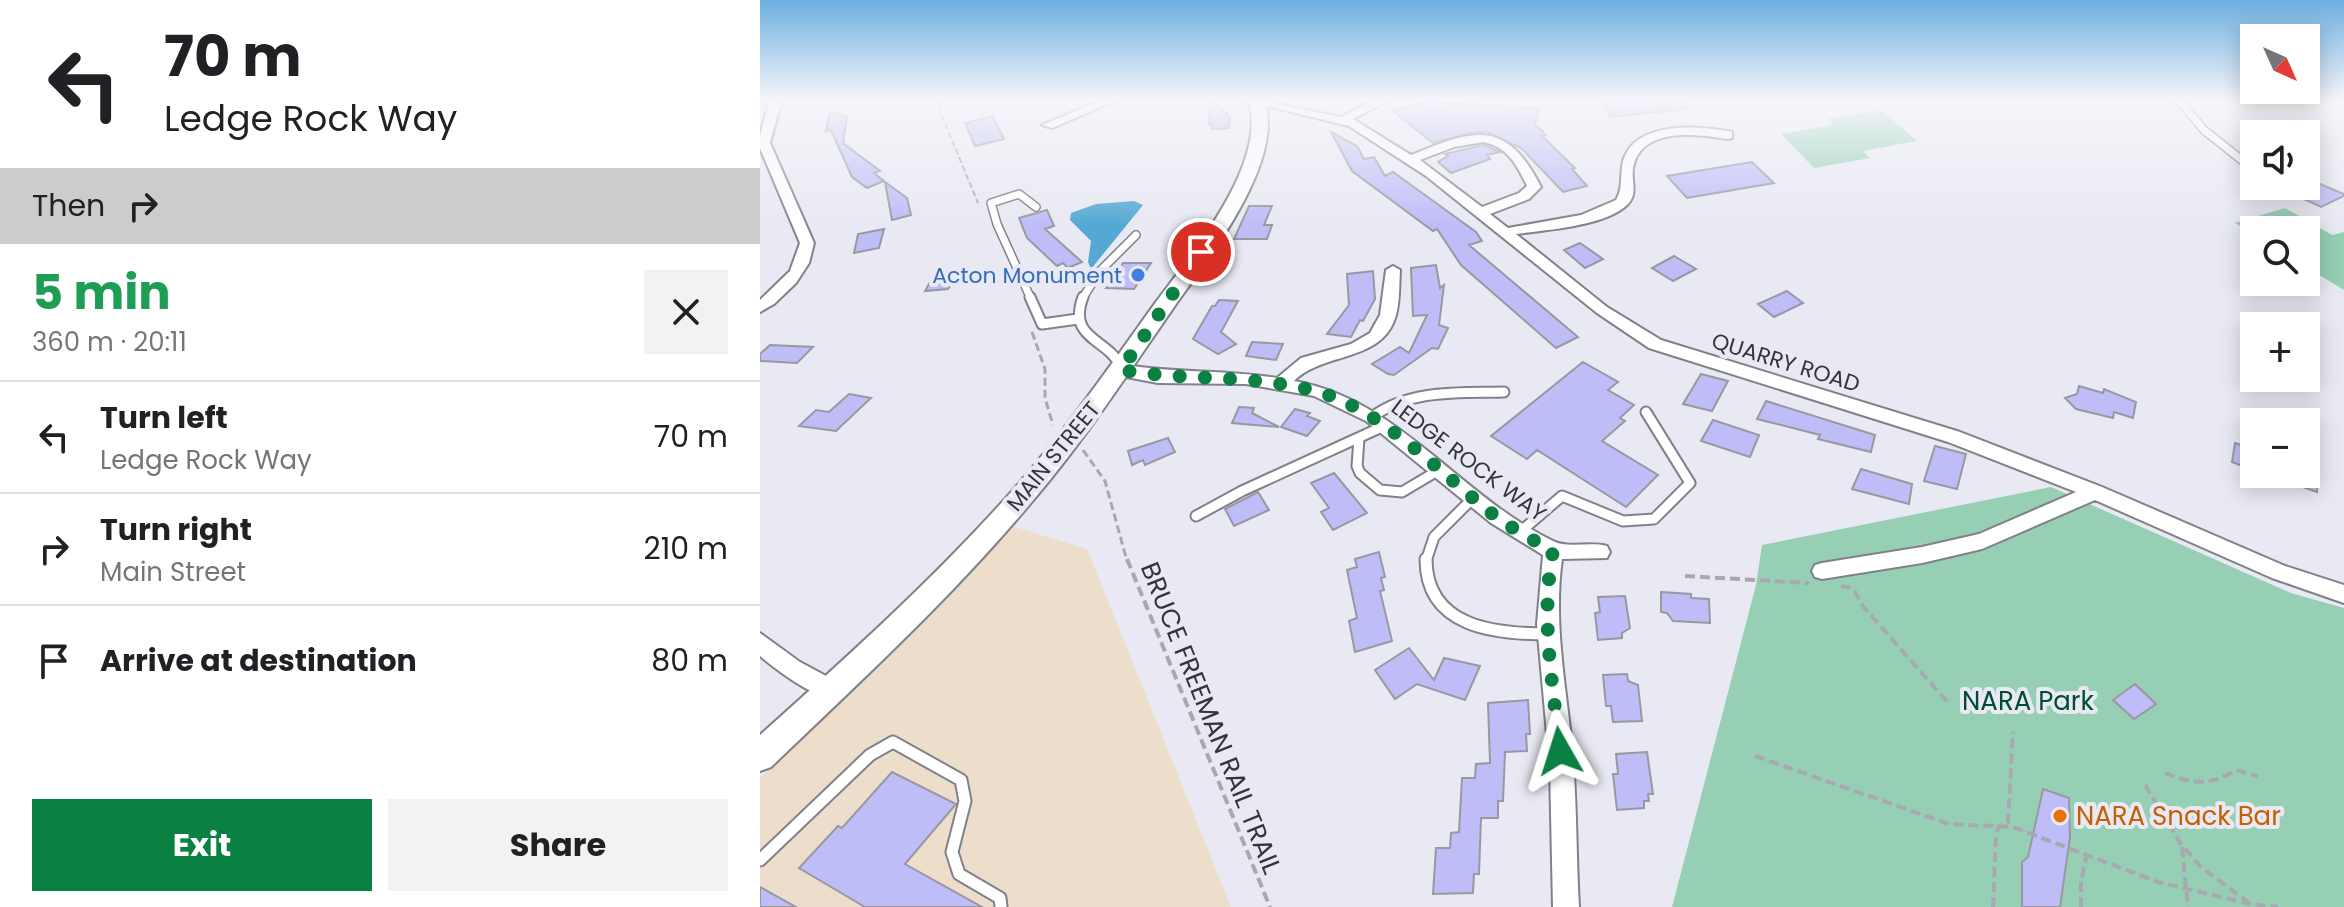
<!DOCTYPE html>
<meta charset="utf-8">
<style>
body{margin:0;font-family:Poppins,sans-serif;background:#f2f2f2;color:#202124;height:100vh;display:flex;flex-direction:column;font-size:30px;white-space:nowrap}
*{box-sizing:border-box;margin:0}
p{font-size:26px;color:#757577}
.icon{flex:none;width:44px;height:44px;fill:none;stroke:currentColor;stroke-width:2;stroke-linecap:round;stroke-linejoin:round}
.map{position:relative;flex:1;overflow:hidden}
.sheet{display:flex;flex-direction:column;background:#fff;width:760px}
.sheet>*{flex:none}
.banner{background:#fff;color:#202124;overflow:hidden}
.needle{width:52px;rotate:135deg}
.buttons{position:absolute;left:1480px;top:24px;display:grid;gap:16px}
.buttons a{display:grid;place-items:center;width:80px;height:80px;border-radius:0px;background:#fff;box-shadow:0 4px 20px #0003;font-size:40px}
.pin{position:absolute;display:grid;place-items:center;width:68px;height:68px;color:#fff;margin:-34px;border:4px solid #fff;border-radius:50%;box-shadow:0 2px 8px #0007}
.me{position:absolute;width:88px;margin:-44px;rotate:354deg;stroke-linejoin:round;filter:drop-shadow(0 0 6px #0008)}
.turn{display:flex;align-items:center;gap:28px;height:168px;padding:0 32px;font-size:36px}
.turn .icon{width:104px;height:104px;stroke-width:2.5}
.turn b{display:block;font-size:56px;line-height:68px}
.then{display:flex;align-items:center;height:76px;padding:0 32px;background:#0003;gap:16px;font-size:30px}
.round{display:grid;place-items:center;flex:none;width:84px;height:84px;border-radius:0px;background:#f2f2f2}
.summary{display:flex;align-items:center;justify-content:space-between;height:136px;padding:0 32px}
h1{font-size:48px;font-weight:700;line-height:60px;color:#1e9e55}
.primary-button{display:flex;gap:16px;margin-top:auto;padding:16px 32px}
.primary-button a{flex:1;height:92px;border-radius:0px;background:#0b8043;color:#fff;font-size:32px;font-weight:700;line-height:92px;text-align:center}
.primary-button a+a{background:#f2f2f2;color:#202124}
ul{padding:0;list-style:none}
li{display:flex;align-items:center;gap:24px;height:112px;padding:0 32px;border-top:2px solid #e0e0e0}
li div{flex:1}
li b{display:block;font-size:30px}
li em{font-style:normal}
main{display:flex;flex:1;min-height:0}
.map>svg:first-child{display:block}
.commercial{fill:#eddecb}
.green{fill:#96cfb4}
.water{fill:#54a8d3}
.building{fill:#bebdf8;stroke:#9898a1;stroke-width:2}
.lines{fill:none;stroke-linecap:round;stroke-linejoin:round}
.service-far2-casing{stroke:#81818a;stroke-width:10}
.service-far1-casing{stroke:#81818a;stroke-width:13}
.service-casing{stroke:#81818a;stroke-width:15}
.minor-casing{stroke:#81818a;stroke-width:4}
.secondary-casing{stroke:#81818a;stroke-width:4}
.path-far2{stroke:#a8a9b0;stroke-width:2;stroke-dasharray:6 3;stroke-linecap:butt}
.path-far1{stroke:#a8a9b0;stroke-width:3;stroke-dasharray:8 4;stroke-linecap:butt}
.path{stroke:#a8a9b0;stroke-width:4;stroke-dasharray:10 5;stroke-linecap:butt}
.service-far2{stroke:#fff;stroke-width:7}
.service-far1{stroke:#fff;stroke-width:9}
.service{stroke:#fff;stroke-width:11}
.minor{fill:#fff;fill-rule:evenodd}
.secondary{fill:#fff;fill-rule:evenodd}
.route{stroke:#0b8043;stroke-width:14;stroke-dasharray:0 25.2}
.shop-dot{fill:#3f7fe0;stroke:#e9e9f3;stroke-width:3}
.food-dot{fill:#e8710a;stroke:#e9e9f3;stroke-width:3}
.labels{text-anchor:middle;stroke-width:8;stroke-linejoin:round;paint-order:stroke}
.shop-label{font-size:22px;fill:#366cbe;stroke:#e9e9f3;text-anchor:end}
.street-label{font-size:22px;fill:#343539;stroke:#e9e9f3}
.near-park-label{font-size:26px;fill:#004d35;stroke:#e9e9f3}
.near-street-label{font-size:26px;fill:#343539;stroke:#e9e9f3}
.near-food-label{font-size:26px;fill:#c56008;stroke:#e9e9f3;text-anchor:start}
</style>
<main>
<section class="sheet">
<div class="banner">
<div class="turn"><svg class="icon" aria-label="left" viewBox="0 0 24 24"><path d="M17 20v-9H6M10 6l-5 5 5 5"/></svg><div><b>70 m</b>Ledge Rock Way</div></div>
<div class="then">Then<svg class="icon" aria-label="right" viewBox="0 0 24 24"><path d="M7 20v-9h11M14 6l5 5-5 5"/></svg></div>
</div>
<div class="summary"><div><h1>5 min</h1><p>360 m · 20:11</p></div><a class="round"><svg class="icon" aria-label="close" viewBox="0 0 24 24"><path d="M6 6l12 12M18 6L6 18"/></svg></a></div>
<ul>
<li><svg class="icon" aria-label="left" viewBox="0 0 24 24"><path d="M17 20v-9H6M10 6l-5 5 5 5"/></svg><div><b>Turn left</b><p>Ledge Rock Way</p></div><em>70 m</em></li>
<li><svg class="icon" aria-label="right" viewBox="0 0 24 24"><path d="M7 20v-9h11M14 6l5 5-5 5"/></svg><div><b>Turn right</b><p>Main Street</p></div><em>210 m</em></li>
<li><svg class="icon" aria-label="arrive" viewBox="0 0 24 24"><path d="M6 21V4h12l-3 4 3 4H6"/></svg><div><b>Arrive at destination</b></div><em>80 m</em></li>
</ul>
<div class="primary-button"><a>Exit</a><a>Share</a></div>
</section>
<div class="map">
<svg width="1584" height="907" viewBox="0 0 1584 907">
<rect width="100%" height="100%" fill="#e9e9f3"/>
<!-- commercial -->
<path class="commercial" d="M255,527l72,22 144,358h-471v-129z"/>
<!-- green -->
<path class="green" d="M1120,110l37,31 -54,10 7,7 -56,10 -33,-34 53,-9 -6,-6z
M1525,208l47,27 12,-3v58l-38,-23v-37h-52v5l-19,-12z
M1291,487l240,106 53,15v299h-672l84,-322 6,-40z"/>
<!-- water -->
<path class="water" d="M374,201l9,4 -52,64 -3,-7 3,-21 -21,-21 1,-7 25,-9z"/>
<!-- building -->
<path class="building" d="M451,99l19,18 -1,11 -17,1 1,-5 -4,1z
M673,99h8v4l98,5 -4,16 11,11 -4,1 33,32 -3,1 15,17 -24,6 -42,-44 -34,-16 -17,1 -37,10 -40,-32z
M841,99h85v10l-76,8z
M70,112l17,4 -4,27 37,28 -6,2 10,8 -17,7 -15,-11 -21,-47 -5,1z
M233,116l11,23 -29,7 -10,-23z
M571,132l26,14 7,13 10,-2 11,19 8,-4 83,60 6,9 -13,4 109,92 -22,11 -95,-83 -24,-36 -4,2 -81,-60z
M723,145l17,7 -13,3 3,4 -39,14 -13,-11 10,-6 -3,-2z
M992,162l22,21 -87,15 -20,-22z
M125,182l22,16 4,17 -19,5z
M1560,184l24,10v2l-23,11 -19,-9 3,-2 -4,-2z
M489,206h23l-8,19h8l-5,14h-33z
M287,210l7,16 -9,3 37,33 -14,6 -5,-5 -6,3 -30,-28 -8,-20z
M124,229l-5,19 -25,5 4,-19z
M820,243l23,16 -18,9 -21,-18z
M914,256l22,13 -23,12 -21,-13z
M363,263h28l-17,26 -28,-1z
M676,265l4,23 4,-3 -5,40 9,3 -10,21 -6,-1 -38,27 -6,-1 -16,-10 28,-17 9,6 18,-38 -14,1 -2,-48z
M613,271l2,28 -12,22 -3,-1 -9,17 -24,-3 22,-29 -2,-31z
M197,274l-9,15 -23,2 9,-16z
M1027,291l16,12 -29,14 -16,-13z
M459,300l19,1 -17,31 15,12 -18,10 -25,-15 19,-33h3z
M492,342l31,2 -7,16 -30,-4z
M10,345l43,2 -16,16 -37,-2v-7z
M823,362l35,20 -10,8 26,15 -14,13 5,3 -23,20 56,34 -32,32 -89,-57 -10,9 -36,-23z
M941,374l27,7 -16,30 -29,-7z
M1319,386l24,7 1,-4 32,13 -3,16 -19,-6 -1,6 -37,-9 -11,-11 12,-4z
M89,394l22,4 -35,33 -37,-5 17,-16 13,2z
M1006,401l109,34 -4,17 -53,-13 2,-4 -63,-16z
M479,407l15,1 -2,5 27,14 -47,-4z
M535,409l15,4 -3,3 13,5 -13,15 -26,-9z
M953,420l46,15 -9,22 -49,-16z
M408,438l7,14 -30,13 -2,-5 -11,5 -4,-14z
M1475,443l15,5 -1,5 5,1v16l-22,-8z
M1175,446l31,8 -9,35 -33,-8z
M1101,469l51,15 -3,20 -57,-15z
M574,473l33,40 -34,17 -12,-18 8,-4 -18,-25z
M1513,474l45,3 -1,15 -45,-16z
M498,492l11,18 -35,16 -9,-17z
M619,552l6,25 -4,1 3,12 -4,1 12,50 -37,11 -6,-31 8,-3 -10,-48 10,-3 -2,-8z
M901,592l30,2v4l18,1 1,24 -37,-2 -6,-8 -6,-1z
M865,596l5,32 -8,5v5l-24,2 -3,-27 5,-1 -2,-15z
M649,648l25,32 10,-22 36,8 -15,34 -48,-16 -22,15 -20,-29z
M867,674l1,7 10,4 4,36 -29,1 -2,-16h-5l-3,-31z
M1375,684l21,20 -22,15 -21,-19z
M768,700l2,34h-4l1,17 -22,1 -2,49h-5v17h-17l-2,56h-5l-1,19 -40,1 3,-46h14l1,-15 8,-1 3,-54h13l1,-14 14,-1 -2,-60z
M887,752l6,42h-5l1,7h-5v7l-27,2 -4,-36h5l-2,-20z
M132,772l64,32 -51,60 77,43h-117l-66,-39 39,-42 4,2z
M1283,789l26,9 1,39 -10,70h-38v-45l6,-5z
M0,887l36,20h-36z"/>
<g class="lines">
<defs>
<path id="service-far2" d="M1418,99l26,31 39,31
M271,299l-34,-75 -6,-21 28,-9 17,13
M322,299l18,-28 36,-36"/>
<path id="service-far1" d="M270,297l12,27 36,-5
M323,297c-16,43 25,41 38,70
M612,417c38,-28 87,-24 132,-25
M599,439l-2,27 3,7 20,17 22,2 37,-22
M436,516l46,-25 142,-65
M760,532l42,-36 61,25 31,-2 36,-36 -44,-71
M666,561l8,-24 39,-39"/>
<path id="service" d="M666,559c0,69 70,75 122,75
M0,860l110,-105 23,-13 68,38 4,21 -13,51 7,22 41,24 1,9"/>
<path id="minor" d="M10,99h12l-12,44 44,100 -5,20 -13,20 -22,21 -14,8v-12l30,-29 10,-28 -40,-95v-13z
M344,99h16l-68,29 -10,-3z
M494,99l87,18 35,-18h15l-38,20 58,36c63,-26 95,-37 130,32l-12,12 -39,15 18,14 73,-13 35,-15c8,-12 3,-28 8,-42 15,-38 77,-32 108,-26v6l-4,1c-31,-5 -87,-13 -95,29 -2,13 5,25 -5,36 -21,22 -83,26 -112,30l91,73 54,33 299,92 142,55 183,79 59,19v18l-72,-25 -177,-78 -113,49 -60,14 -100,16 -7,-2 -3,-6 3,-6 7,-2 100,-16 57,-13 97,-42 -128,-50 -299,-94 -52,-35 -171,-137 -77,-50 -95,-23zM723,142c25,5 34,23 44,44l-8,7 -37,14 -62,-47 34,-13z
M633,266l7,4c-1,15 0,30 -4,45 -13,48 -72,36 -102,66 104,18 166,115 259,160 15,8 37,0 54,5l3,6 -3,6 -45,1c-9,64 4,126 10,189 5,53 4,106 7,159h-26l-3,-140 -13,-143 6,-69 -52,-32 -125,-102 -52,-25 -68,-12 -88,-1 -37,-7 -8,-6 8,-6c52,10 104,5 156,14l24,-20 50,-14 19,-11 10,-18 6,-45z
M0,633l40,29 39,21 3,7 -3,7 -8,3c-27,-10 -49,-26 -71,-44z"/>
<path id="secondary" d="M488,99h16c22,61 -54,157 -88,205 -47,68 -92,137 -146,200 -79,94 -170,178 -259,263l-11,4v-36c87,-78 175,-157 253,-245 52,-59 97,-124 143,-188 35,-47 114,-141 92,-203z"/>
</defs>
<!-- service-far2 casing -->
<use href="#service-far2" class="service-far2-casing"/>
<!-- service-far1 casing -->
<use href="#service-far1" class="service-far1-casing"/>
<!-- service casing -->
<use href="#service" class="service-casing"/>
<!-- minor casing -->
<use href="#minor" class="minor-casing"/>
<!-- secondary casing -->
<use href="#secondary" class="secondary-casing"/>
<!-- path-far2 -->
<path class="path-far2" d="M175,99l43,104"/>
<!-- path-far1 -->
<path class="path-far1" d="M272,332l13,37v29l8,27
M323,450l22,31 22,80"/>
<!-- path -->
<path class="path" d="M367,559l143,348
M925,576l124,7
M1081,586l12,2 9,17 88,100
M995,756l194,68 64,3 145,55 93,22 27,3
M1405,773c27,11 45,13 71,-3l22,6
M1385,785l36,59 21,24 46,34
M1422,847l6,60
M1233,907l3,-72 3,-9 9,-4 5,-90
M1321,907v-25l5,-25"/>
<!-- service-far2 -->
<use href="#service-far2" class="service-far2"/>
<!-- service-far1 -->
<use href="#service-far1" class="service-far1"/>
<!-- service -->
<use href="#service" class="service"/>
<!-- minor -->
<use href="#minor" class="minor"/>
<!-- secondary -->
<use href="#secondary" class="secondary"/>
</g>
<!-- sky -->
<linearGradient id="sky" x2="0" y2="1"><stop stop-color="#6dafe0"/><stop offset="0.44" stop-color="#f5f5fa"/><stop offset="1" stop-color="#f5f5fa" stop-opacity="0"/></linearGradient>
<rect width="1584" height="226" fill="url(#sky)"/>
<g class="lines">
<!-- route -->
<path class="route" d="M441,252l-80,118c65,11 130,4 194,21 66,17 127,84 180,125 18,13 38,24 58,35 -13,67 0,133 7,200"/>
</g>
<!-- markers -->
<circle class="shop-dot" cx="378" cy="275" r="8"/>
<circle class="food-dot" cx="1300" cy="816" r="8"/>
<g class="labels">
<!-- shop labels -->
<g class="shop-label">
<text x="362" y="283">Acton Monument</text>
</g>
<!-- street labels -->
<g class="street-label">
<text transform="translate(1026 362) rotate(17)" y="8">QUARRY ROAD</text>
<text transform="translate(293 456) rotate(-51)" y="8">MAIN STREET</text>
<text transform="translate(709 460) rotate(37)" y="8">LEDGE ROCK WAY</text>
</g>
<!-- near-park labels -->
<g class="near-park-label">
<text x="1268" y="710">NARA Park</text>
</g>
<!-- near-street labels -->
<g class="near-street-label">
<text transform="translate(451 718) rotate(68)" y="9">BRUCE FREEMAN RAIL TRAIL</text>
</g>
<!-- near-food labels -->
<g class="near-food-label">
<text x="1316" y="825">NARA Snack Bar</text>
</g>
</g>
</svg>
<div class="buttons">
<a><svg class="needle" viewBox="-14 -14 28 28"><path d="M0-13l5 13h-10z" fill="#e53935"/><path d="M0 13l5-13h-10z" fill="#757577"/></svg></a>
<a><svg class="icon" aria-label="sound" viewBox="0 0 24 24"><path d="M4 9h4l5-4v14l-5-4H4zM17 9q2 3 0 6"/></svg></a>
<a><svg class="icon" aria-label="search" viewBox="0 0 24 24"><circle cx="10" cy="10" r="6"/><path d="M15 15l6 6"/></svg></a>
<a>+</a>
<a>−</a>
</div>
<div class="pin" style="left:441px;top:252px;background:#d93025"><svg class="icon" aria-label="arrive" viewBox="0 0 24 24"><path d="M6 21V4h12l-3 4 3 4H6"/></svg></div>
<svg class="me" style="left:800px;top:751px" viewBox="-20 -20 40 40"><path d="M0-17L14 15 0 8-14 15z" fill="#0b8043" stroke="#fff" stroke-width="4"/></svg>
</div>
</main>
